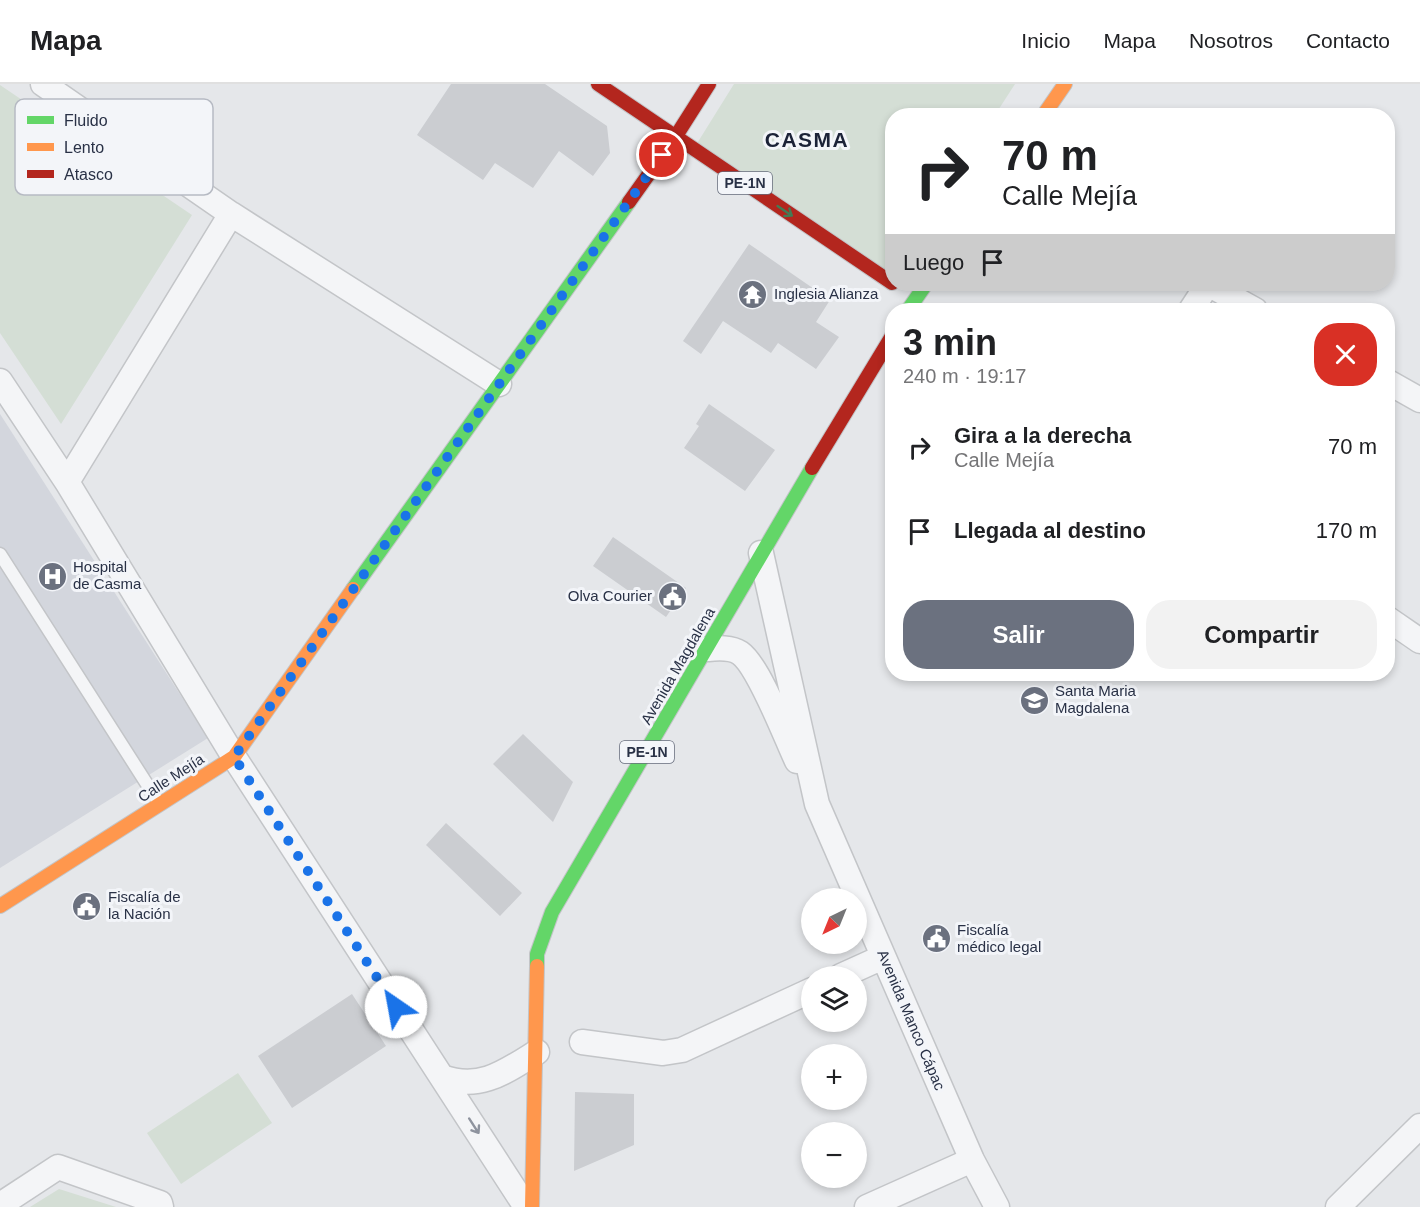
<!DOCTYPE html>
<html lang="es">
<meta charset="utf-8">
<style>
body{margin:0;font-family:Helvetica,sans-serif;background:#f2f2f2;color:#202124;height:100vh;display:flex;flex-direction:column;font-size:22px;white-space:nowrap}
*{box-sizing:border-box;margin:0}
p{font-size:20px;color:#757577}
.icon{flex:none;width:33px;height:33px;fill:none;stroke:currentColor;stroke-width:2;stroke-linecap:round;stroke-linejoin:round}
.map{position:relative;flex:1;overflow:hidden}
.sheet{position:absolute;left:885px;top:219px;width:510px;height:378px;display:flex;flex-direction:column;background:#fff;border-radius:24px;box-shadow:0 3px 9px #0003}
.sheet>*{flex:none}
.hud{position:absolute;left:885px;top:24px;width:510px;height:183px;border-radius:24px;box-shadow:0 3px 9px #0003;background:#fff;color:#202124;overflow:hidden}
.needle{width:39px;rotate:223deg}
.fabs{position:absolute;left:801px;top:804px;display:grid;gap:12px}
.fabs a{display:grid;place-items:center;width:66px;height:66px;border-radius:50%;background:#fff;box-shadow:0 3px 9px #0003;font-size:30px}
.pin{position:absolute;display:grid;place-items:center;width:51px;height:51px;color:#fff;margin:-26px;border:3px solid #fff;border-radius:50%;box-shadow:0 2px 6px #0007}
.me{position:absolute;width:66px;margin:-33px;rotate:327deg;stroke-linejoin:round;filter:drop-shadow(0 0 4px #0008)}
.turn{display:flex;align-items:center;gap:21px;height:126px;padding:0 18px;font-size:27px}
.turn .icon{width:78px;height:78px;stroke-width:2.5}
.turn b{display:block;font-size:42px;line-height:51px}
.then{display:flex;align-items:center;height:57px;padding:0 18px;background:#0003;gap:12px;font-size:22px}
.round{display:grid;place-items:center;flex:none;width:63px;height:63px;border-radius:24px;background:#f2f2f2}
.head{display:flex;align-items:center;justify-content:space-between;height:102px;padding:0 18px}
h1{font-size:36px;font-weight:700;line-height:45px}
.button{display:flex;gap:12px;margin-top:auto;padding:12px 18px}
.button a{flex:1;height:69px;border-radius:24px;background:#6b717f;color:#fff;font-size:24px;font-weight:700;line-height:69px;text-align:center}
.button a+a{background:#f2f2f2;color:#202124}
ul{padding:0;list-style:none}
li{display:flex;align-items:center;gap:18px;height:84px;padding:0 18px}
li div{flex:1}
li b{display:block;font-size:22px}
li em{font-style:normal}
header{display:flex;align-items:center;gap:36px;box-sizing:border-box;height:84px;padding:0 30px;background:#fff;border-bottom:2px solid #e0e0e0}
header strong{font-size:28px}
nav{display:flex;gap:33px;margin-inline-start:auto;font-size:21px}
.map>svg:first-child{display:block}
.built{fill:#d3d6dd}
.green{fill:#d4ded5}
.building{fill:#cbcdd1}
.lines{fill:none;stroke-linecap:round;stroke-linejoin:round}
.lane-casing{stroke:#c3c5c8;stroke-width:15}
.street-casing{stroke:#c3c5c8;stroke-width:27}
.fast-casing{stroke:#c3c5c8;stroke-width:16}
.slow-casing{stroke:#c3c5c8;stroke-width:16}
.jam-casing{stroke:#c3c5c8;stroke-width:16}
.lane{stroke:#f4f5f7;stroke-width:12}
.street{stroke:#f4f5f7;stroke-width:24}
.fast{stroke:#63d668;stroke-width:14}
.slow{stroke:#ff974d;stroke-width:14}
.jam{stroke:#b3261e;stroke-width:14}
.oneway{stroke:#437b55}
.oneway2{stroke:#8e939e}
.route{stroke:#1a73e8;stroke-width:10;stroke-dasharray:0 18}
.labels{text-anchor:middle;stroke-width:6;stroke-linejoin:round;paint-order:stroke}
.shield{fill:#f3f5f9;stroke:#666c7c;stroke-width:1.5}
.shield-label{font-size:14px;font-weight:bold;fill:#293146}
.poi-label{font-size:15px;fill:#293146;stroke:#f3f5f9;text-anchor:start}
.street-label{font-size:15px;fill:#293146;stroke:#f3f5f9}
.district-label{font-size:21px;font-weight:bold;letter-spacing:1.5px;fill:#1b2237;stroke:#f3f5f9}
.key{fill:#f3f5f9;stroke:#b6bac3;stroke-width:1.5}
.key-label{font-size:16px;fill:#293146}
</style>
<header>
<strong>Mapa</strong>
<nav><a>Inicio</a><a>Mapa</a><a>Nosotros</a><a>Contacto</a></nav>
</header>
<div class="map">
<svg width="1420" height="1123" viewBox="0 0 1420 1123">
<rect width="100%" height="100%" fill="#e5e7ea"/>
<!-- built -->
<path class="built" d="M0,330l208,324 -208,130z"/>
<!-- green -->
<path class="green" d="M734,0h281l-20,31 -103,1v158l-196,-129z
M0,1l192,130 -131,209 -61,-91z
M238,989l34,50 -91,61 -34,-51z
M59,1105l57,18h-86z"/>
<!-- building -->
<path class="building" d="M451,0h94l62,42 3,27 -17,23 -34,-25 -26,37 -38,-25 -12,17 -66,-45z
M749,160l81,56 -14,22 23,15 -23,32 -38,-26 -7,10 -48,-32 -22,33 -18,-13z
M709,320l66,46 -30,41 -61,-43 15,-22 -3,-2z
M613,453l73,51 -20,29 -73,-51z
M523,650l50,48 -20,40 -60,-58z
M446,739l76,70 -22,23 -74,-71z
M352,910l34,52 -94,62 -34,-52z
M575,1008l59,2v51l-60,26z"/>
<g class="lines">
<defs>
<path id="lane" d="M0,470l159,249"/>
<path id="street" d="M43,0l188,130 -164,268
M231,130l268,170
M1208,200l47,26
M1191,226l17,-26
M0,297l67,101 167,275 292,450
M1388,298l32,18
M761,469l56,251 155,356 25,47
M1388,535l32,22
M708,565c10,-1 23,-2 32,4 19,13 46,85 57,108
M841,892l42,-19
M582,958l81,11 19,-3 130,-60
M442,993c38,14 63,-5 95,-25
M0,1121l58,-38 102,36 1,4
M867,1123l105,-47
M1338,1123l82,-81"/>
<path id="fast" d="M908,226l18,-26
M353,505l276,-387
M537,882v-12l15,-42 260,-444"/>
<path id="slow" d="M1043,32l22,-32
M0,822l234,-149 119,-168
M532,1123l5,-241"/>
<path id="jam" d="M598,0l294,199
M629,118l47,-66 33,-52
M812,384l80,-132"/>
</defs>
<!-- lane casing -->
<use href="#lane" class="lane-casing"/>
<!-- street casing -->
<use href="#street" class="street-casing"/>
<!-- fast casing -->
<use href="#fast" class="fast-casing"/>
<!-- slow casing -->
<use href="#slow" class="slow-casing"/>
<!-- jam casing -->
<use href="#jam" class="jam-casing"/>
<!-- lane -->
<use href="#lane" class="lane"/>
<!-- street -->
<use href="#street" class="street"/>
<!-- fast -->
<use href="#fast" class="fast"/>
<!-- slow -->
<use href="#slow" class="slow"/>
<!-- jam -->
<use href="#jam" class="jam"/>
</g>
<!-- one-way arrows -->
<defs><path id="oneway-shaft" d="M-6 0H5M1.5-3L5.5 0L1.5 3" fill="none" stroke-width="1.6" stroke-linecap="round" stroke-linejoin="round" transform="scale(1.5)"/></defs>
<use class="oneway" href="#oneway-shaft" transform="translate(785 127) rotate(34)"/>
<use class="oneway2" href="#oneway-shaft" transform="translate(474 1042) rotate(57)"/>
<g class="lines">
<!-- route -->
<path class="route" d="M396,923l-162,-250 428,-602"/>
</g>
<!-- icons -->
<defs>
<symbol id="temple-disc" viewBox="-11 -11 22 22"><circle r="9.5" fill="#6b717f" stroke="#f3f5f9"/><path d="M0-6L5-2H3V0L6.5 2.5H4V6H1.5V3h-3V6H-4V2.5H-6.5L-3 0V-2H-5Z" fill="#fff"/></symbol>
<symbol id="hospital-disc" viewBox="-11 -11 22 22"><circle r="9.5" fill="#6b717f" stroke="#f3f5f9"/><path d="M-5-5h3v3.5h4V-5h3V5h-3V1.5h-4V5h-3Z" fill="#fff"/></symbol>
<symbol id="civic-disc" viewBox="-11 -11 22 22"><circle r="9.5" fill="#6b717f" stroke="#f3f5f9"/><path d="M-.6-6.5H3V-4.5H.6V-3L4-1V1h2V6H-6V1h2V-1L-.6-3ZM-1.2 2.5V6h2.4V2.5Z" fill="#fff"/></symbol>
<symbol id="school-disc" viewBox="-11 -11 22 22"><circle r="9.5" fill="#6b717f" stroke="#f3f5f9"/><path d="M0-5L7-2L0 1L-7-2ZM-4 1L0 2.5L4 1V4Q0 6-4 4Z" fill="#fff"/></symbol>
</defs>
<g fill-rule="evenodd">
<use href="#temple-disc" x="736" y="194" width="33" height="33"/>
<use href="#hospital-disc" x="36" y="476" width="33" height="33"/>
<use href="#civic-disc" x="656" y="496" width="33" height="33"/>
<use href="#school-disc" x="1018" y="600" width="33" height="33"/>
<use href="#civic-disc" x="70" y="806" width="33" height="33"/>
<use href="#civic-disc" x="920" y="838" width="33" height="33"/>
</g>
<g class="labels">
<!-- shield labels -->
<g class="shield">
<rect x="718" y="88" width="54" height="22" rx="4.5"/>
<rect x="620" y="657" width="54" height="22" rx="4.5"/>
</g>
<g class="shield-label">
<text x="745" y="104">PE-1N</text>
<text x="647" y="673">PE-1N</text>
</g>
<!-- poi labels -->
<g class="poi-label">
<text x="774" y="215">Inglesia Alianza</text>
<text x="73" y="488">Hospital<tspan x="73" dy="17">de Casma</tspan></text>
<text x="652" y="517" text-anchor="end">Olva Courier</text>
<text x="1055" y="612">Santa Maria<tspan x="1055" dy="17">Magdalena</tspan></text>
<text x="108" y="818">Fiscalía de<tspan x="108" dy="17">la Nación</tspan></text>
<text x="957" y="851">Fiscalía<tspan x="957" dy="17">médico legal</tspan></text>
</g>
<!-- street labels -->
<g class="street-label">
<text transform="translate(678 582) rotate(-60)" y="5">Avenida Magdalena</text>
<text transform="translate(171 694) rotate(-33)" y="5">Calle Mejía</text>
<text transform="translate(911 936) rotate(67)" y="5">Avenida Manco Cápac</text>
</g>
<!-- district labels -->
<g class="district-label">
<text x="807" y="63">CASMA</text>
</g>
</g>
<!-- legend -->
<rect x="15" y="15" width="198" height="96" rx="9" class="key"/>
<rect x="27" y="32" width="27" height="8" fill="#63d668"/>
<rect x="27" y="59" width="27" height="8" fill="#ff974d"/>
<rect x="27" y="86" width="27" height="8" fill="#b3261e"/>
<g class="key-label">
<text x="64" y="42">Fluido</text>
<text x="64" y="69">Lento</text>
<text x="64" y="96">Atasco</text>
</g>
</svg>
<div class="fabs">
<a><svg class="needle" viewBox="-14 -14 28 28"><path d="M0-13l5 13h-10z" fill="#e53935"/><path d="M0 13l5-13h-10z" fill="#757577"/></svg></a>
<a><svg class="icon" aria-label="layers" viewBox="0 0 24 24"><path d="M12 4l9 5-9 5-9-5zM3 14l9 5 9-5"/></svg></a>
<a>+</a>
<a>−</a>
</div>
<div class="pin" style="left:662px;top:71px;background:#d93025"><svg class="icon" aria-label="arrive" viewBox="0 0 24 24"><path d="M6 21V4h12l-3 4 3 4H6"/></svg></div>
<svg class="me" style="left:396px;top:923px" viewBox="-20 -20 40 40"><circle r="19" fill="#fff"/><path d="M0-13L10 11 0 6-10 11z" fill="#1a73e8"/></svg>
<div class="hud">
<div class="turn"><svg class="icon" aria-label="right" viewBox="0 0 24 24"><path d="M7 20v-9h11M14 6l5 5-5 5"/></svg><div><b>70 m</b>Calle Mejía</div></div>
<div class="then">Luego<svg class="icon" aria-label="arrive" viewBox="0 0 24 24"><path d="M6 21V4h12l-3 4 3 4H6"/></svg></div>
</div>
<section class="sheet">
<div class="head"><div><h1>3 min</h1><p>240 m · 19:17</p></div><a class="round" style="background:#d93025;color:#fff"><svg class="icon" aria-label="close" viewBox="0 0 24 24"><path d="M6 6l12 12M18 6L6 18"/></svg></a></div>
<ul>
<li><svg class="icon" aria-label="right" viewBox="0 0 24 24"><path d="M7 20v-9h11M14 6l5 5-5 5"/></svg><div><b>Gira a la derecha</b><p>Calle Mejía</p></div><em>70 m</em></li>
<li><svg class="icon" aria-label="arrive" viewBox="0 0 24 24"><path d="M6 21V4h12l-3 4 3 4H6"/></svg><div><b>Llegada al destino</b></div><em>170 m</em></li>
</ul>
<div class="button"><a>Salir</a><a>Compartir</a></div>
</section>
</div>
